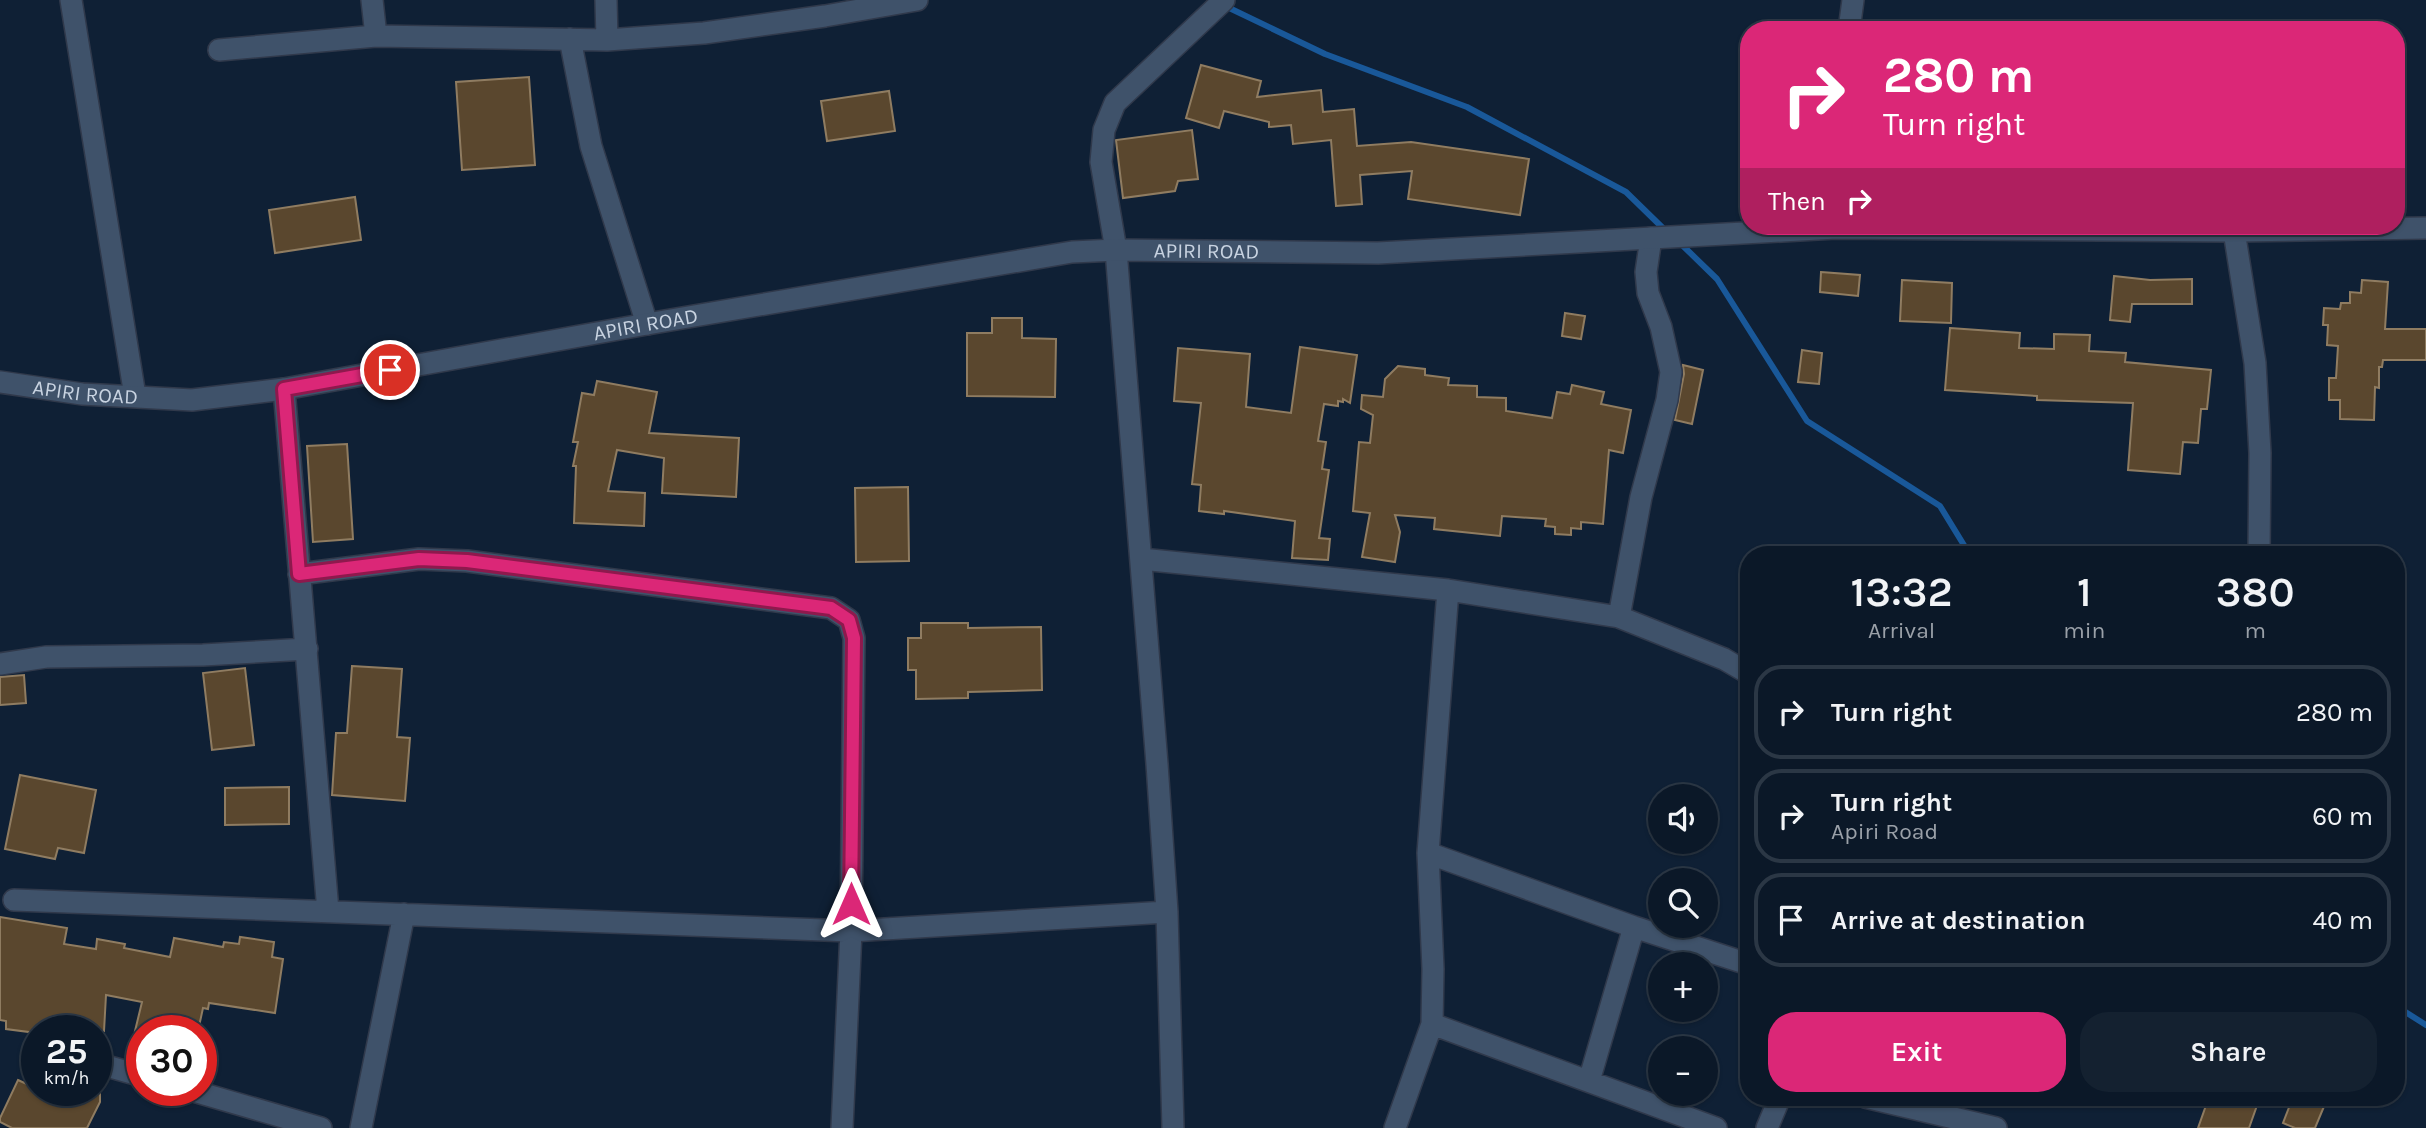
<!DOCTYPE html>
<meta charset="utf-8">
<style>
body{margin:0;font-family:Karla,sans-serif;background:#142130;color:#f1f3f6;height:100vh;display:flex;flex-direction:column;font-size:26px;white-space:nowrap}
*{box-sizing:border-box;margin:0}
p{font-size:23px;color:#9aa0a8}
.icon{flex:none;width:38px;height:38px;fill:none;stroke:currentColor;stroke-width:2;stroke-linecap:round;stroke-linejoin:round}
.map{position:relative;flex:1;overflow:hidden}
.panel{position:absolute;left:1740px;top:546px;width:665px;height:560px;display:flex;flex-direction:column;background:#0b1828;border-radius:28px;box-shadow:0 2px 5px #0004,0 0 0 2px #2b3745}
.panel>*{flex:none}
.top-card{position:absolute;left:1740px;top:21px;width:665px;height:214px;border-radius:28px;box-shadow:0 2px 5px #0004,0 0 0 2px #2b3745;background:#db2777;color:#fff;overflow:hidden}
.tools{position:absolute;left:1648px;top:784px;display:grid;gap:14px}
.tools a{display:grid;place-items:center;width:70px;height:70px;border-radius:50%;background:#0b1828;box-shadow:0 2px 5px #0004,0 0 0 2px #2b3745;font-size:35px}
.speed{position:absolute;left:21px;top:1015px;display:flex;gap:14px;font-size:35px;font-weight:700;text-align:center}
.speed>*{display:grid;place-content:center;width:91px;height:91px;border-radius:50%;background:#0b1828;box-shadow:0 2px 5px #0004,0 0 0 2px #2b3745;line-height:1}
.speed small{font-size:18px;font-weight:400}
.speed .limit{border:10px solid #d22;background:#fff;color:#111}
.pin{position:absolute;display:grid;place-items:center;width:60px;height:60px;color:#fff;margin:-30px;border:4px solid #fff;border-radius:50%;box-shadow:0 2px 7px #0007}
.me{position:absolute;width:77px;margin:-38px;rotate:0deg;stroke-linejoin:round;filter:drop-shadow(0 0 5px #0008)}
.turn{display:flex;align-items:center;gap:24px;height:147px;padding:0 28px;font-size:32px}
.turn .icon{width:91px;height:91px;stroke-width:2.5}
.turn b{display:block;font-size:49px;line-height:60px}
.then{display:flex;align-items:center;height:66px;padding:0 28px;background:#0003;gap:14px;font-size:26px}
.eta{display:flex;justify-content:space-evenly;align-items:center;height:119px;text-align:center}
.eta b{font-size:42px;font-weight:600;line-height:49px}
.primary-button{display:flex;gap:14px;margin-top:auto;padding:14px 28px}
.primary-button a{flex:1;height:80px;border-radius:28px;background:#db2777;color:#fff;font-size:28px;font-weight:600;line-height:80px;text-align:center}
.primary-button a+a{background:#142130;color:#f1f3f6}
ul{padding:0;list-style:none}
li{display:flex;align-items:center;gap:21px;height:94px;margin:0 14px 10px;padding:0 14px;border:4px solid #2b3745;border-radius:28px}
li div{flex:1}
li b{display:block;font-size:26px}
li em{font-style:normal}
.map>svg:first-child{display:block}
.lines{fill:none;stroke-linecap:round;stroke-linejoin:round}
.stream{stroke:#195899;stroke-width:6}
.building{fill:#5a472e;stroke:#8f7c61;stroke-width:2}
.minor-casing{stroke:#30394b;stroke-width:24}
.tertiary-casing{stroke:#30394b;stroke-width:24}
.minor{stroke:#3f526a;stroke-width:21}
.tertiary{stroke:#3f526a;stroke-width:21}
.route-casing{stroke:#8e194d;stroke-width:18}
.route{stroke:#db2777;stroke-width:12}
.labels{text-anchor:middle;stroke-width:5;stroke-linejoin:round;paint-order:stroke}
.street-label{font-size:21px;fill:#c8d3e1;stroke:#0f2035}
</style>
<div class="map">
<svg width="2426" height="1128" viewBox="0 0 2426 1128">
<rect width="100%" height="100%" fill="#0f2035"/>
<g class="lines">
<!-- stream -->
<path class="stream" d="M1223,5l102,49 142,53 159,85 42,41
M1679,242l38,37 90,142 133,85 30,49
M2396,1006l30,19"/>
</g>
<!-- building -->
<path class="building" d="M1201,65l60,16 -4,16 64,-7 2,22 31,-3 3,37 54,-4 118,17 -9,56 -112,-16 4,-28 -52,4 2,29 -26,2 -5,-66 -38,4 -2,-19 -22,2v-5l-45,-11 -5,17 -33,-10z
M529,77l6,88 -73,5 -6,-88z
M889,91l6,40 -68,10 -6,-40z
M1192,130l6,49 -20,2 -3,10 -52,7 -7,-58z
M355,197l6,43 -86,13 -6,-43z
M1821,272l39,3 -2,21 -38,-4z
M2114,276l36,4 42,-1v25h-60l-2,18 -20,-2z
M1902,280l50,3 -1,40 -51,-2z
M2362,280l26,2 -3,47h41v31h-43l-1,7h-3v21l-4,-1 -1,33 -34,-1v-19h-11v-22h7l2,-32 -11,-1 1,-20h-5l1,-17 16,1 1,-6h9v-11l11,1z
M1565,313l20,3 -4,23 -19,-3z
M992,318h30v20l34,1 -1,58 -88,-1v-63h25z
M1950,328l70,5 -1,15 35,1v-15l36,1 -1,16 37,2 -1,9 86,8 -4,39h-6l-3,34 -15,-1 -3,32 -52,-4 5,-67 -96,-3v-4l-92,-6z
M1300,347l57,8 -7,48 -7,-4v3l-5,-1v5l-14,-2 -6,37 8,1 -4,27 7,1 -10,68 11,1 -2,21 -36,-2 3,-37 -71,-10v3l-25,-3 2,-26 -9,-1 9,-81 -27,-2 4,-53 72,6 -4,53 45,6z
M1802,350l20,3 -3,31 -21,-2z
M1683,365l20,5 -11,54 -17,-4 9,-46z
M1398,366l27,3v6l24,3 -1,7 29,1v11l29,1v13l46,7 5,-26 13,2 2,-9 32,7 -3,12 30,6 -8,43 -14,-3 -6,74 -22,-2v7l-10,-1v7l-16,-1v-7l-10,-1 1,-7 -44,-3 -2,20 -66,-7 1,-11 -40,-3 5,17 -5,30 -33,-5 8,-44 -17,-2 6,-69 11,1 3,-28 -12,-6 1,-14 21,2 2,-18z
M597,381l60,11 -8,41 90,5 -3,59 -74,-4 2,-35 -47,-8 -9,41 37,2 -1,33 -70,-3 2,-57h-3l5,-24h-5l9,-49 12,2z
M347,444l6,95 -40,3 -6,-96z
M908,487l1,74 -53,1 -1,-74z
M921,623h47v5l73,-1 1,63 -74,2v6l-52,1v-29h-8v-32h13z
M352,666l50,3 -5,68 13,1 -5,63 -73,-6 4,-62h11z
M245,668l9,77 -42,5 -9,-77z
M24,675l2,28 -26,2v-28z
M20,775l76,15 -12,63 -26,-5 -3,11 -50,-10z
M289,787v37l-64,1v-37z
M0,917l67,11 -3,16 32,5 1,-10 28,5 -1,4 46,9 4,-19 49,9 1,-5 15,2 1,-7 34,5 -2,15 11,2 -8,54 -66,-10 -1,6 -5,-1 -5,23h-63l7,-29 -36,-7 -2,36h-67v2l-31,-4v-8l-6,-1z
M18,1080l43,20 5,-10h34v12l-13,26h-75l-12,-6v-4z
M2209,1097h51l-11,31h-51z
M2293,1097h35l-13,31h-20l-12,-5z"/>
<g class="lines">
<defs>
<path id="minor" d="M71,0l64,396
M372,0l4,36
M606,0l1,40
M1849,30l4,-30
M570,39l21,107 56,178
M219,50l157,-14 231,4 97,-7 121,-17 92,-16
M2234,231l21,132 5,90 -1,102
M284,389l44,522
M1141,559l307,31 171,27 105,42 24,14
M299,574l120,-15 48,2 364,47 18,12 5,18 -3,293 -9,197
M1619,617l22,-120 26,-97 4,-28 -10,-45 -13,-34 -2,-21 5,-34
M0,664l46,-7 157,-2 104,-6
M1428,853l206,74 114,37
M14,900l837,31 316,-19
M1432,1024l284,104
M96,1063l46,13
M1589,1081l45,-154
M190,1090l131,38
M1865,1097l131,31
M361,1128l43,-214
M1173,1128l-6,-216 -10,-148 -41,-514 -15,-88 3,-32 11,-27 109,-103
M1395,1128l37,-104 1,-55 -5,-116 20,-263
M1767,1128l13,-31"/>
<g id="tertiary">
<path id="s1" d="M0,382l82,12 110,6 92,-11 363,-65 425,-72 44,-2 262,3 458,-25 398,3 192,-3"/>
</g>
</defs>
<!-- minor casing -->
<use href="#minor" class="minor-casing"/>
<!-- tertiary casing -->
<use href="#tertiary" class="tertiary-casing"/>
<!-- minor -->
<use href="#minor" class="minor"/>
<!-- tertiary -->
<use href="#tertiary" class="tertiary"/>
</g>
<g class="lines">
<defs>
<path id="route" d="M390,370l-106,19 15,185 120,-15 48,2 364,47 18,12 5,18 -3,266"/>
</defs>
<!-- route casing -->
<use href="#route" class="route-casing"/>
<!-- route -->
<use href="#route" class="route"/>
</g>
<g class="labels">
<!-- street labels -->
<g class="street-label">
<text dy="7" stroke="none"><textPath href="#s1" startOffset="1220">APIRI ROAD</textPath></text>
<text dy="7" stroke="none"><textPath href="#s1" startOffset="653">APIRI ROAD</textPath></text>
<text dy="7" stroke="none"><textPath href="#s1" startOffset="86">APIRI ROAD</textPath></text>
</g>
</g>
</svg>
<div class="tools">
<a><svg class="icon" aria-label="sound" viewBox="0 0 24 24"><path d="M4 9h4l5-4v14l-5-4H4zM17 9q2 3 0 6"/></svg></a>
<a><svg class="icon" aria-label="search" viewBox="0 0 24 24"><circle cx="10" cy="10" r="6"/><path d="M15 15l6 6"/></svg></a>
<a>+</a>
<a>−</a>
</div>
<div class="speed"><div>25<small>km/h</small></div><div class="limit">30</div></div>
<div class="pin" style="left:390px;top:370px;background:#d93025"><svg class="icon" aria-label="arrive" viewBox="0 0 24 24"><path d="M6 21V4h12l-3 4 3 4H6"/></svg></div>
<svg class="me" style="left:851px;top:904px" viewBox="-20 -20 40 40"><path d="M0-17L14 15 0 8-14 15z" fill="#db2777" stroke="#fff" stroke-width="4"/></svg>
<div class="top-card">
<div class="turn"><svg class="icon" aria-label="right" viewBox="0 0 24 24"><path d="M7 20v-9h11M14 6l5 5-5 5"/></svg><div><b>280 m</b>Turn right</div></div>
<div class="then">Then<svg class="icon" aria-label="right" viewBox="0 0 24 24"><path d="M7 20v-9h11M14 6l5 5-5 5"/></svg></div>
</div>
<section class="panel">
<div class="eta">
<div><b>13:32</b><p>Arrival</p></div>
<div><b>1</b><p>min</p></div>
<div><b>380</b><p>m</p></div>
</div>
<ul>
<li><svg class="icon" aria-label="right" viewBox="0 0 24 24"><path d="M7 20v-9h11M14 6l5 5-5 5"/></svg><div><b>Turn right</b></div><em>280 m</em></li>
<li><svg class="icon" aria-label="right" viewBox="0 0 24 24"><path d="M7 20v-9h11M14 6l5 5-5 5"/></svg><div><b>Turn right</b><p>Apiri Road</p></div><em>60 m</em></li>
<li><svg class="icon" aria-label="arrive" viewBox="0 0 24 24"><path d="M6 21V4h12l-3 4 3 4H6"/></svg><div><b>Arrive at destination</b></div><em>40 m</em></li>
</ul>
<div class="primary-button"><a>Exit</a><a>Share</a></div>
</section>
</div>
